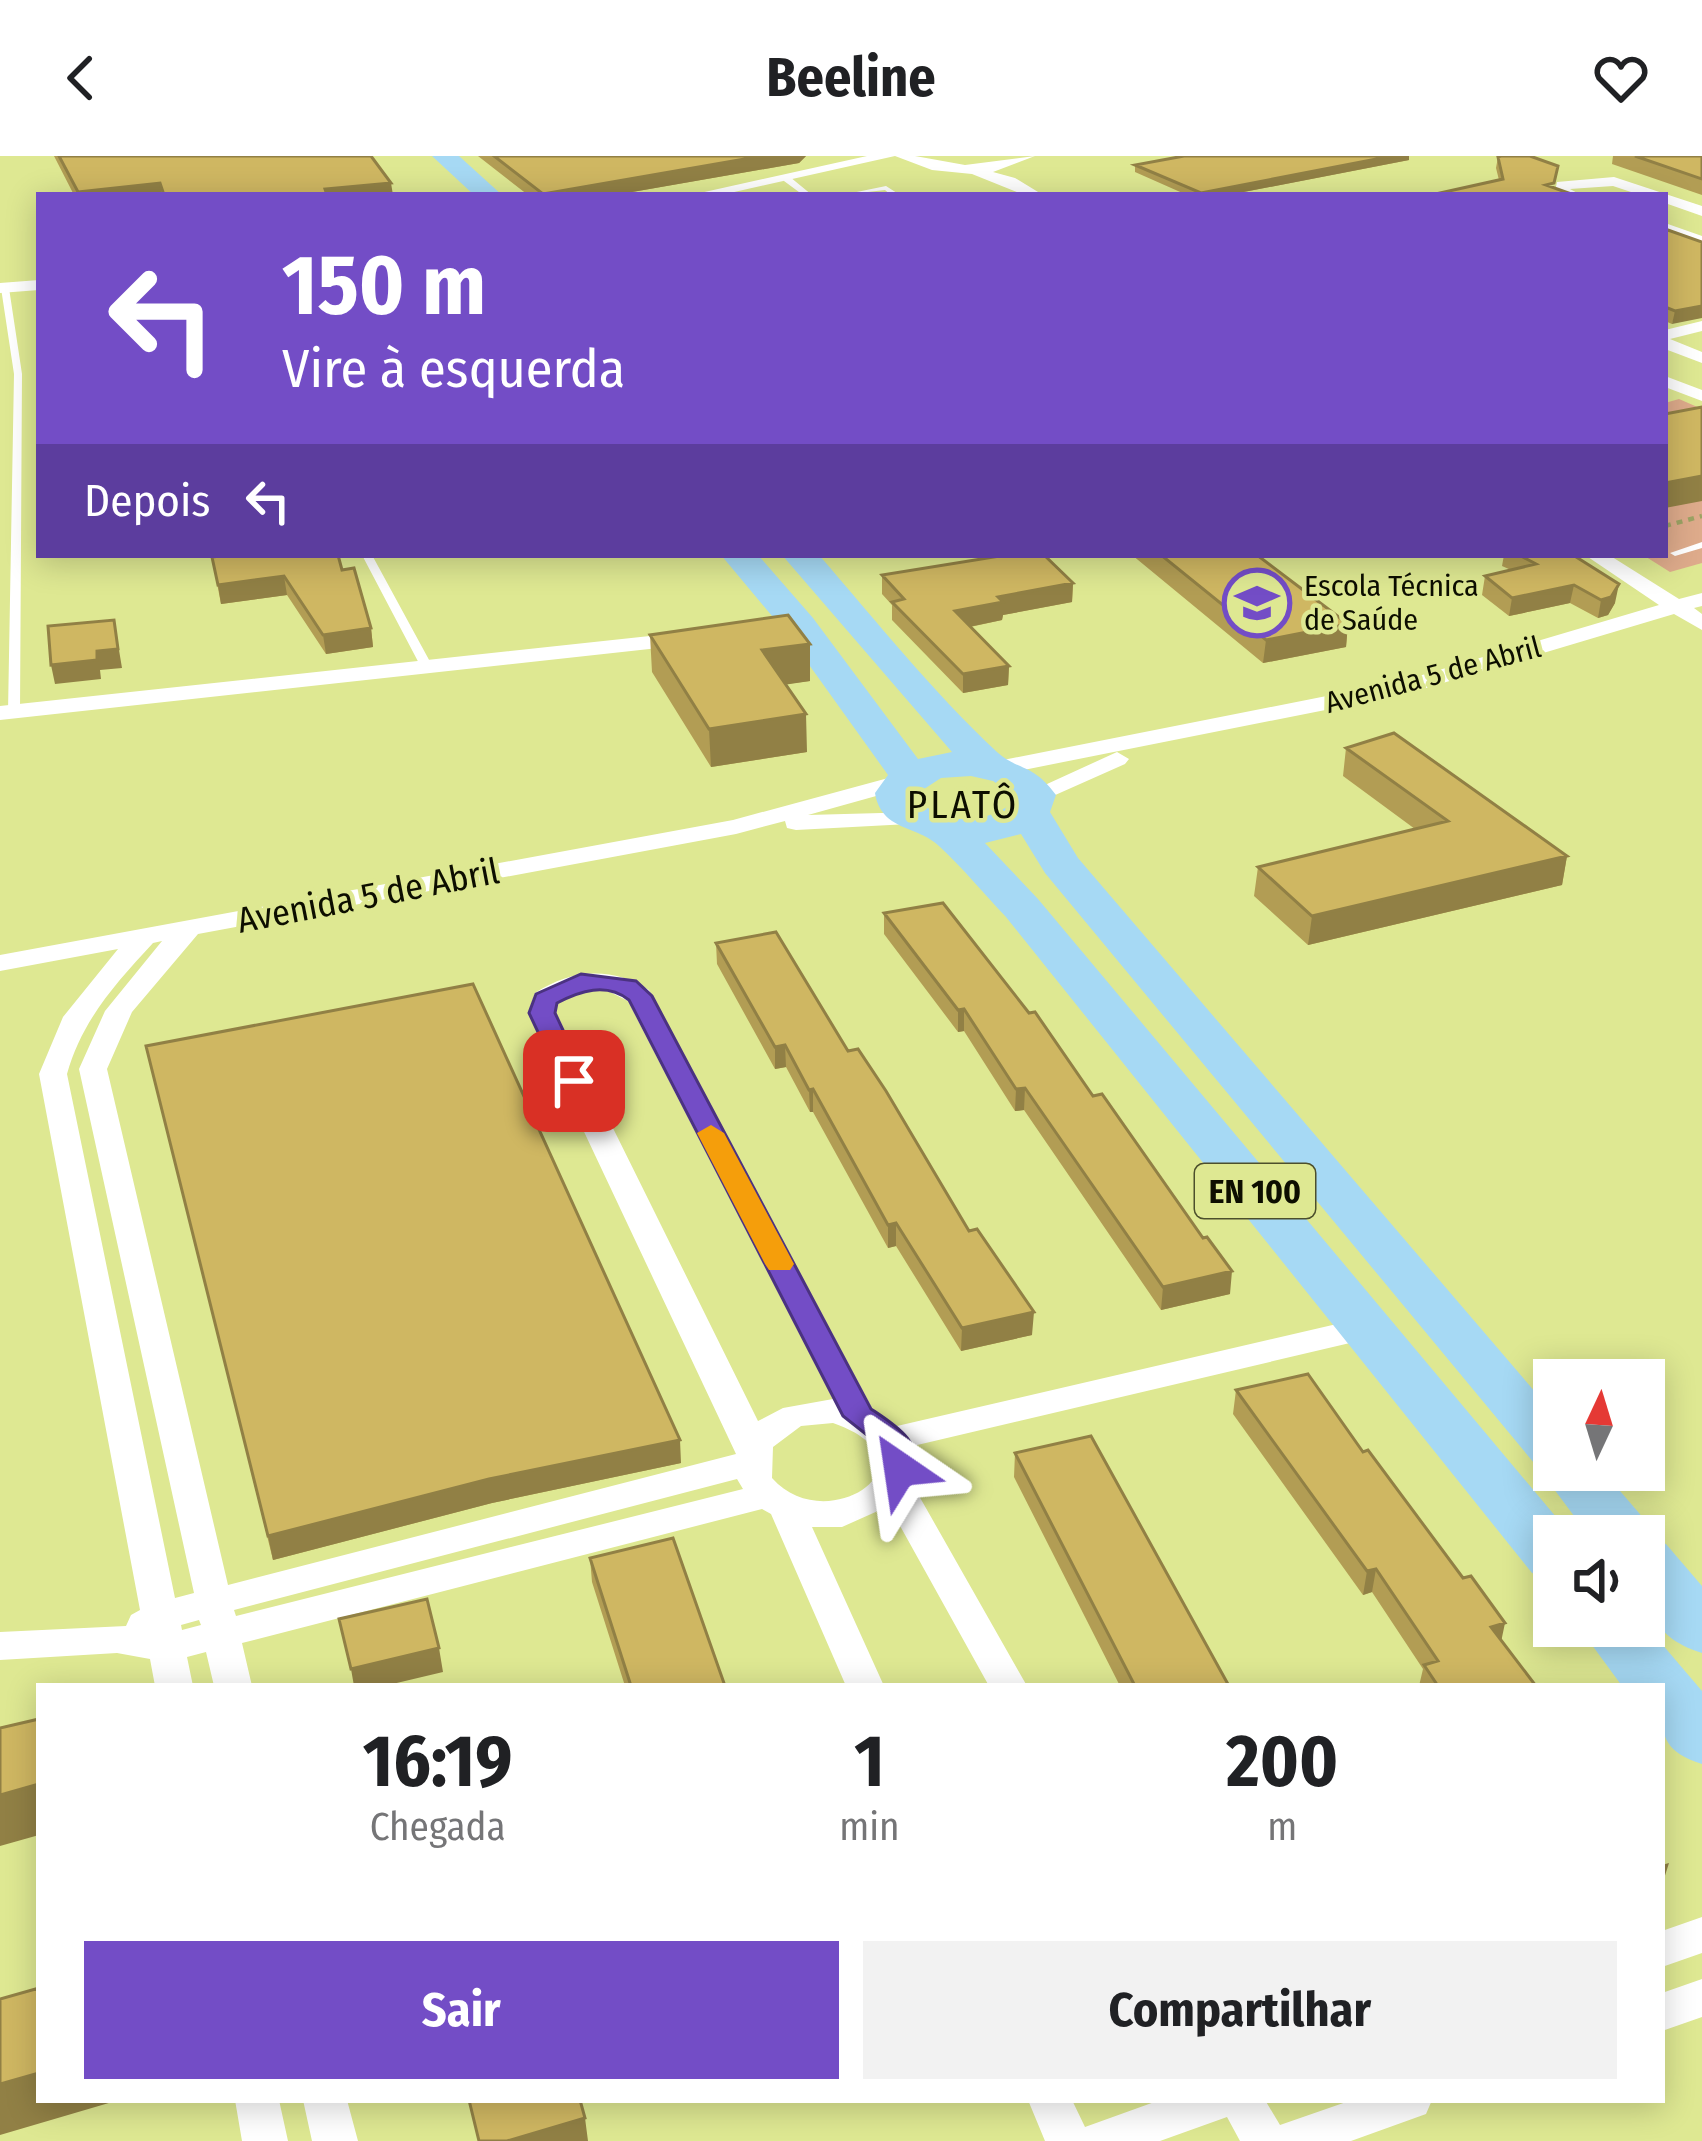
<!DOCTYPE html>
<html lang="pt">
<meta charset="utf-8">
<style>
body{margin:0;font-family:"Fira Sans Condensed",sans-serif;background:#f2f2f2;color:#202124;height:100vh;display:flex;flex-direction:column;font-size:45px;white-space:nowrap}
*{box-sizing:border-box;margin:0}
p{font-size:39px;color:#757577}
.icon{flex:none;width:66px;height:66px;fill:none;stroke:currentColor;stroke-width:2;stroke-linecap:round;stroke-linejoin:round}
.map{position:relative;flex:1;overflow:hidden}
.details{position:absolute;left:36px;top:1527px;width:1629px;height:420px;display:flex;flex-direction:column;background:#fff;border-radius:0px;box-shadow:0 6px 30px #0003}
.details>*{flex:none}
.hud{position:absolute;left:36px;top:36px;width:1632px;height:366px;border-radius:0px;box-shadow:0 6px 30px #0003;background:#734dc6;color:#fff;overflow:hidden}
.needle{width:78px;rotate:4deg}
.buttons{position:absolute;left:1533px;top:1203px;display:grid;gap:24px}
.buttons a{display:grid;place-items:center;width:132px;height:132px;border-radius:0px;background:#fff;box-shadow:0 6px 30px #0003;font-size:60px}
.pin{position:absolute;display:grid;place-items:center;width:102px;height:102px;color:#fff;margin:-51px;border-radius:24px;box-shadow:0 6px 18px #0006}
.me{position:absolute;width:132px;margin:-66px;rotate:328deg;stroke-linejoin:round;filter:drop-shadow(0 0 9px #0008)}
.turn{display:flex;align-items:center;gap:42px;height:252px;padding:0 48px;font-size:54px}
.turn .icon{width:156px;height:156px;stroke-width:2.5}
.turn b{display:block;font-size:84px;line-height:102px}
.then{display:flex;align-items:center;height:114px;padding:0 48px;background:#0003;gap:24px;font-size:45px}
.eta{display:flex;justify-content:space-evenly;align-items:center;height:204px;text-align:center}
.eta b{font-size:72px;font-weight:700;line-height:84px}
.primary-button{display:flex;gap:24px;margin-top:auto;padding:24px 48px}
.primary-button a{flex:1;height:138px;border-radius:0px;background:#734dc6;color:#fff;font-size:48px;font-weight:700;line-height:138px;text-align:center}
.primary-button a+a{background:#f2f2f2;color:#202124}
header{display:flex;justify-content:space-between;align-items:center;height:156px;padding:0 48px;background:#fff;font-size:54px;font-weight:700}
.map>svg:first-child{display:block}
.green{fill:#deab8b}
.lines{fill:none;stroke-linecap:round;stroke-linejoin:round}
.path{stroke:#9ca364;stroke-width:4.5;stroke-dasharray:6 6;stroke-linecap:butt}
.lane{fill:#fff;fill-rule:evenodd}
.street{fill:#fff;fill-rule:evenodd}
.primary{fill:#a6d9f4;fill-rule:evenodd}
.wall{fill:#b29d54}
.shaded-wall{fill:#918045}
.building{fill:#cfb762;stroke:#918045;stroke-width:3}
.route{fill:#734dc6;stroke:#4b3281;stroke-width:3}
.slow{fill:#f59e0b}
.labels{text-anchor:middle;stroke-width:9;stroke-linejoin:round;paint-order:stroke}
.far-poi-label{font-size:30px;fill:#0d0e00;stroke:#dee892;text-anchor:start}
.far-street-label{font-size:30px;fill:#0d0e00;stroke:#dee892}
.shield{fill:#dee892;stroke:#4c4f2c;stroke-width:3}
.shield-label{font-size:33px;font-weight:bold;fill:#0d0e00}
.street-label{font-size:36px;fill:#0d0e00;stroke:#dee892}
.neighbourhood-label{font-size:39px;letter-spacing:3px;fill:#0d0e00;stroke:#dee892}
</style>
<header><svg class="icon" aria-label="back" viewBox="0 0 24 24"><path d="M15 5l-7 7 7 7"/></svg>Beeline<svg class="icon" aria-label="heart" viewBox="0 0 24 24"><path d="M12 20l-8-8c-3-5 5-10 8-4 3-6 11-1 8 4z"/></svg></header>
<div class="map">
<svg width="1702" height="1985" viewBox="0 0 1702 1985">
<rect width="100%" height="100%" fill="#dee892"/>
<!-- green -->
<path class="green" d="M1679,243l23,10v154l-32,9 -27,-17h22v-152z"/>
<g class="lines">
<!-- path -->
<path class="path" d="M1665,370l37,-10"/>
<!-- lane -->
<path class="lane" d="M784,21h6l22,18h-9l-19,-14z
M886,30l14,9h-9l-6,-5 -43,5z
M5,130l4,2 13,86 -2,338 -6,3 -6,-3 6,-338 -13,-86z
M1702,386v6l-27,8 -5,-3z
M362,399h10l62,114 -2,2h-8l-2,-2z"/>
<!-- street -->
<path class="street" d="M867,0h48l50,9 70,-9 -42,16 22,6 28,17h-19l-52,-21 -40,-4 -37,-14 -174,39h-30z
M1614,21l88,29v10l-37,-13v-8h-25l-27,-9 -43,3 11,6 -26,-3 2,-10z
M1665,67l37,13v10l-37,-13z
M39,124v10l-39,3v-10z
M1702,165v10l-32,8 32,13v11l-37,-14v-19z
M1665,220l37,14v11l-37,-14z
M1585,399h24l70,44 23,-6v13l-8,2 8,6v16l-28,-16 -268,80 -408,81 -12,-7 12,-7 404,-80 257,-76z
M687,476l11,7 -3,5 -695,76v-14z
M1117,596l12,7 -4,5 -81,36h-18l-3,-5z
M903,618l12,7 -3,5 -104,29 110,-3 3,5 -3,5 -9,2 -113,6 -9,-2 -2,-7 -49,13 -538,100 -66,78 -25,57 121,516 508,-131 -208,-441 7,-20c36,-24 77,-27 114,-3l225,422 23,14 470,-109 12,3 4,8 -4,8 -12,3 -454,107 3,20 -6,14 117,206h-38l-100,-180 -47,21h-30l72,159h-38l-75,-172 -9,-5 -520,134 10,43h-38l-8,-34 -19,5 6,29h-38l-5,-27 -33,-6 -117,7v-28l126,-6 5,-11 9,-5 -101,-536 24,-57 55,-68 -118,22v-16l733,-135zM162,785l-57,70 -26,58 115,524 -19,5 -108,-524c15,-54 49,-91 86,-131zM604,833l24,12 205,398 -50,9 -25,13 -202,-408 2,-10c15,-11 28,-14 46,-14zM833,1267c111,39 -7,117 -61,55l1,-31 28,-21zM737,1323l6,10 -507,127 -2,-6zM199,1464l2,5 -19,5 -1,-5z
M1702,1761v36l-40,14v-36z
M1702,1823v38l-40,14v-38z
M235,1944h44l9,41h-46z
M303,1944h44l11,41h-46z
M1028,1944h44l13,27 75,-27h105l15,25 72,-25h80l-6,14 -75,27h-111l-13,-24 -67,24h-115z"/>
<!-- primary -->
<path class="primary" d="M432,0h27l43,39h-28z
M721,399h37l55,63 105,141 34,-7 -170,-197h37c58,67 113,136 178,197 21,19 36,11 59,43l-6,17 28,46 476,556v56h48l43,50 7,20 14,4 36,42v67c-62,-19 -58,-63 -58,-117h-55l-50,-67 -494,-596 -24,-39 -36,9 53,56 534,637h-18v44l-22,-7 -526,-656c-22,-23 -43,-49 -67,-71 -22,-21 -58,-15 -64,-53l13,-18 -101,-141zM971,620l22,5 21,14 -4,10c-30,20 -64,19 -92,-4v-8l23,-15z
M1644,1467l58,68v73c-46,-15 -40,-35 -40,-78h-40l-44,-60z"/>
</g>
<!-- wall -->
<path class="wall" d="M54,0h317l22,39h-319z
M478,0h328l-7,7 -184,32h-87z
M1184,0h225v4l-181,35h-41l-52,-23v-7z
M1613,0h89v39l-90,-31z
M1498,1l60,9 -59,14 -3,-12z
M1665,73l37,13 -30,82 -7,-3z
M1132,399h125l91,69 -2,23 -83,16z
M1504,399h69l42,48 -7,12 -10,3 -28,-15 -61,13 -27,-21 3,-19 26,-6 -9,-4z
M212,401l130,13 29,58 2,19 -47,7 -39,-59 -66,9z
M882,419l191,8 -1,19 -69,13 -1,5 -32,7 39,39 -1,19 -45,8 -71,-73v-15l-10,-11z
M650,479l160,9v37l-24,3 21,68 -96,15 -59,-95z
M1346,592l221,108 -5,29 -254,60 -54,-49 4,-29 157,-38 -72,-53z
M884,757l346,381 -69,16 -137,-200 -9,1 -51,-80 -6,1 -74,-98z
M716,787l132,108 121,180 63,104 -71,16 -65,-105 -8,2 -75,-136h-3l-24,-45 -11,2 -58,-105z
M146,890l535,417 -189,40 -219,57z
M1236,1234l127,62 100,126 38,63 35,45h-117l4,-17 -51,-77 -9,3 -130,-181z
M1015,1297l214,233h-109l-106,-209z
M590,1402l135,128h-100l-33,-104z"/>
<!-- shaded-wall -->
<path class="shaded-wall" d="M762,0h44l-7,7 -184,32h-71z
M1392,0h17v4l-181,35h-28l1,-2z
M160,27l2,12h-84v-3z
M391,27l2,12h-68v-6z
M1702,150v12l-30,6 3,-13z
M1702,320v25l-37,7v-25z
M284,420l3,19 -66,9 -3,-19z
M1073,427l-1,19 -69,13 -1,5 -48,10 1,-19 43,-14z
M1619,428l-4,19 -7,12 -10,3 3,-18z
M1574,429l-4,18 -61,13 3,-18z
M114,464l8,48 -22,2 1,9 -46,5 -4,-19 46,-14z
M1348,468l-2,23 -83,16 3,-23z
M371,472l2,19 -47,7 -3,-19z
M810,488v37l-47,7 -1,-38z
M1009,510l-1,19 -45,8v-19z
M806,558l1,38 -96,15 -2,-38z
M1567,700l-5,29 -254,60 4,-29z
M964,853v22l-6,1v-22z
M785,889l1,22 -11,2v-22z
M1025,932l-1,22 -9,1 1,-22z
M813,933v23h-3l-1,-22z
M896,1067v23l-8,2v-23z
M1232,1115l-2,23 -69,16 2,-23z
M1034,1156l-2,23 -71,16 1,-23z
M680,1284l1,23 -189,40 -219,57 -5,-24 221,-57z
M1376,1413l-4,23 -9,3 4,-24z
M1505,1467l-5,24 -9,-20z
M439,1492l4,24 -59,14h-30l-3,-17z
M39,1628v51l-39,11v-51z
M1669,1707l-7,22v-20z
M39,1917v27h80l-119,35v-51z
M585,1962l3,23h-81z"/>
<!-- building -->
<path class="building" d="M59,0h312l20,27 -66,6 2,6h-163l-4,-12 -82,9z
M494,0h268l-219,38z
M1184,0h208l-191,37 -66,-28z
M1501,0h29l28,10 -4,17 -8,2 28,10h-143l72,-16 -5,-22z
M1635,0h67v23z
M1665,73l37,13v64l-27,5 -10,-4z
M1702,251v69l-37,7v-69z
M230,399h108l4,15 12,-2 17,60 -48,7 -39,-59 -66,9 -6,-28z
M1006,399h38l29,28 -75,14 5,5 -48,9 54,55 -46,8 -71,-72 12,-3 -22,-24z
M1161,399h96l91,69 -82,16z
M1519,399h54l46,29 -8,13 -10,3 -27,-15 -62,13 -27,-22 51,-12z
M788,459l22,29 -48,6 44,64 -97,15 -59,-94z
M114,464l4,29 -21,2v9l-46,5 -3,-39z
M1394,577l173,123 -255,60 -54,-49 190,-46 -102,-73z
M943,747l86,110 6,-1 58,84 9,-2 101,144 4,-1 25,34 -69,16 -138,-199 -9,1 -52,-80 -6,1 -74,-97z
M776,776l72,119 10,-2 28,42 83,140 8,-2 57,83 -72,16 -66,-105 -8,2 -75,-136 -4,1 -24,-45 -10,2 -59,-104z
M473,828l207,456 -191,39 -221,57 -122,-490z
M1308,1218l55,78 5,-2 95,128 8,-2 34,47 -14,4 45,59h-98l-14,-21 14,-4 -62,-92 -9,2 -131,-181z
M1091,1280l138,250h-94l-120,-233z
M673,1382l52,148h-94l-41,-128z
M427,1443l12,49 -88,21 -12,-50z
M39,1563v65l-39,11v-67z
M39,1832v85l-39,11v-85z
M469,1944h111l5,18 -78,23h-28z"/>
<!-- route -->
<path class="route" d="M581,818l55,7 16,15 219,413c24,16 56,35 41,68h-23l-8,-31 -38,-30 -214,-416c-23,-18 -49,-9 -72,3l-2,10 32,68 -13,8 -13,-8 -32,-68 7,-19z"/>
<!-- slow -->
<path class="slow" d="M711,969l13,8 70,131 -4,6h-21l-4,-6 -68,-131z"/>
<!-- icons -->
<defs>
<symbol id="school-ring" viewBox="-11 -11 22 22"><circle r="9.5" fill="#dee892" stroke="#734dc6" stroke-width="1.5"/><path d="M0-5L7-2L0 1L-7-2ZM-4 1L0 2.5L4 1V4Q0 6-4 4Z" fill="#734dc6"/></symbol>
</defs>
<g fill-rule="evenodd">
<use href="#school-ring" x="1219" y="409" width="76" height="76"/>
</g>
<g class="labels">
<!-- far-poi labels -->
<g class="far-poi-label">
<text x="1304" y="440">Escola Técnica<tspan x="1304" dy="34">de Saúde</tspan></text>
</g>
<!-- far-street labels -->
<g class="far-street-label">
<text transform="translate(1433 519) rotate(-15)" y="10">Avenida 5 de Abril</text>
</g>
<!-- shield labels -->
<rect class="shield" x="1195" y="1008" width="120" height="54" rx="9"/>
<g class="shield-label">
<text x="1255" y="1047">EN 100</text>
</g>
<!-- street labels -->
<g class="street-label">
<text transform="translate(368 739) rotate(-11)" y="13">Avenida 5 de Abril</text>
</g>
<!-- neighbourhood labels -->
<g class="neighbourhood-label">
<text x="963" y="662">PLATÔ</text>
</g>
</g>
</svg>
<div class="buttons">
<a><svg class="needle" viewBox="-14 -14 28 28"><path d="M0-13l5 13h-10z" fill="#e53935"/><path d="M0 13l5-13h-10z" fill="#757577"/></svg></a>
<a><svg class="icon" aria-label="sound" viewBox="0 0 24 24"><path d="M4 9h4l5-4v14l-5-4H4zM17 9q2 3 0 6"/></svg></a>
</div>
<div class="pin" style="left:574px;top:925px;background:#d93025"><svg class="icon" aria-label="arrive" viewBox="0 0 24 24"><path d="M6 21V4h12l-3 4 3 4H6"/></svg></div>
<svg class="me" style="left:900px;top:1313px" viewBox="-20 -20 40 40"><path d="M0-17L14 15 0 8-14 15z" fill="#734dc6" stroke="#fff" stroke-width="4"/></svg>
<div class="hud">
<div class="turn"><svg class="icon" aria-label="left" viewBox="0 0 24 24"><path d="M17 20v-9H6M10 6l-5 5 5 5"/></svg><div><b>150 m</b>Vire à esquerda</div></div>
<div class="then">Depois<svg class="icon" aria-label="left" viewBox="0 0 24 24"><path d="M17 20v-9H6M10 6l-5 5 5 5"/></svg></div>
</div>
<section class="details">
<div class="eta">
<div><b>16:19</b><p>Chegada</p></div>
<div><b>1</b><p>min</p></div>
<div><b>200</b><p>m</p></div>
</div>
<div class="primary-button"><a>Sair</a><a>Compartilhar</a></div>
</section>
</div>
